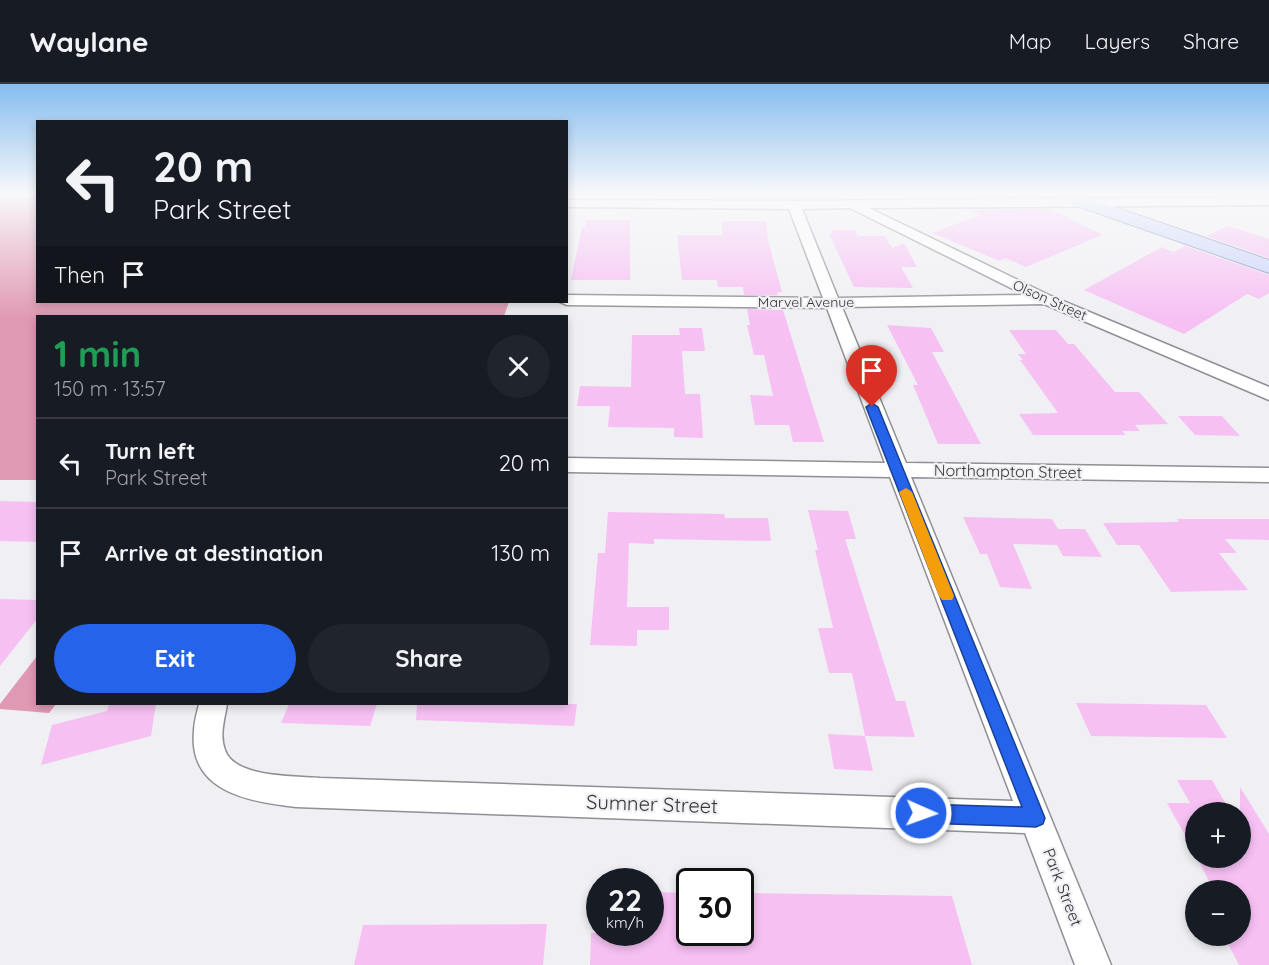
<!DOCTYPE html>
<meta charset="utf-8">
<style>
body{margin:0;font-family:Quicksand,sans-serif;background:#20242c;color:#f1f3f6;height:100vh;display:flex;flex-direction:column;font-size:22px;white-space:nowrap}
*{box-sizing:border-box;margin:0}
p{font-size:20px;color:#9ea1a6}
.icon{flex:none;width:33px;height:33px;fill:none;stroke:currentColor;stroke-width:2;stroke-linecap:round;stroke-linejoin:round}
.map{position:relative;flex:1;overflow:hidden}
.sheet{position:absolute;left:36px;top:231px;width:532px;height:390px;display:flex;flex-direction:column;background:#171b24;border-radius:0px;box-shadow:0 3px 9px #0003}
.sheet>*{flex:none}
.hud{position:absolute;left:36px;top:36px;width:532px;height:183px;border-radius:0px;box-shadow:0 3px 9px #0003;background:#171b24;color:#f1f3f6;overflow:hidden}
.fabs{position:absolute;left:1185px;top:718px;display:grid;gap:12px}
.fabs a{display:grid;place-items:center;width:66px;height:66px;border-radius:50%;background:#171b24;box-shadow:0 3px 9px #0003;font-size:30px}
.speed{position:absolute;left:586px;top:784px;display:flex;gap:12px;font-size:30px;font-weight:700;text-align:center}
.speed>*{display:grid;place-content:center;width:78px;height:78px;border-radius:50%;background:#171b24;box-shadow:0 3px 9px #0003;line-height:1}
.speed small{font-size:15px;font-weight:400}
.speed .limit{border:3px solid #111;border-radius:9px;background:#fff;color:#111}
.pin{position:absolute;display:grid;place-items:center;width:51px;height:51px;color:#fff;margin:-62px -26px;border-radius:50% 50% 50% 0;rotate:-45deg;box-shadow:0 0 6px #0007}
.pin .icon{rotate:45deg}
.me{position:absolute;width:66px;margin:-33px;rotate:92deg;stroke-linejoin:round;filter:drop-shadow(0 0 4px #0008)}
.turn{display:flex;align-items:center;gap:21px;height:126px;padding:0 18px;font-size:27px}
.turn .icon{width:78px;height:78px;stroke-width:2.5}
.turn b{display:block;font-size:42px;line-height:51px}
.then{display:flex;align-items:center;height:57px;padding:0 18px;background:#0003;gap:12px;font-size:22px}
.round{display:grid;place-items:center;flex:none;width:63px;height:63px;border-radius:32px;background:#20242c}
.summary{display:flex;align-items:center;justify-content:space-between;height:102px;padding:0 18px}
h1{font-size:36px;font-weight:700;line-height:45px;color:#1e9e55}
.cta{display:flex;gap:12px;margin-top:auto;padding:12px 18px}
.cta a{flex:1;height:69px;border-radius:36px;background:#2563eb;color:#fff;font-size:24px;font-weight:700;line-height:69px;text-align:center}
.cta a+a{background:#20242c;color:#f1f3f6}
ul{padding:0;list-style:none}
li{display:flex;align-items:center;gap:18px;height:90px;padding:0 18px;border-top:2px solid #363941}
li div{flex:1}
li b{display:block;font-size:22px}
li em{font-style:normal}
header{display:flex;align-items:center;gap:36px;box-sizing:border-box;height:84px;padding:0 30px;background:#171b24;border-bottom:2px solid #363941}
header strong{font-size:28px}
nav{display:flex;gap:33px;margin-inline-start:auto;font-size:21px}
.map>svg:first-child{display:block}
.forest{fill:#e099b3}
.building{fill:#f6c0f3}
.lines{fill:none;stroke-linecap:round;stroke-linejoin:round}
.minor-casing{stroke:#908f93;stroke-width:3}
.primary-casing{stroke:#7d8ab4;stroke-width:2}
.minor{fill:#fff;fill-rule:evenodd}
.primary{fill:#c9d4fb;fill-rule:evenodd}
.route{fill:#2563eb;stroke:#184099;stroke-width:1.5}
.slow{fill:#f59e0b}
.labels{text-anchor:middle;stroke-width:4.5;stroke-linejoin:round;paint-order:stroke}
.far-street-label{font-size:14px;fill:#343435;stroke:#f0eff3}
.street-label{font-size:16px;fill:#343435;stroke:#f0eff3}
.near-street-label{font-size:20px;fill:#343435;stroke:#f0eff3}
</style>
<header>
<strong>Waylane</strong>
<nav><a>Map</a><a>Layers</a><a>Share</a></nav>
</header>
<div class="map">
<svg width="1269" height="881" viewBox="0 0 1269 881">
<rect width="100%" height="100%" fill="#f0eff3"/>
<!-- forest -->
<path class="forest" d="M0,111h37l1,107h471l-5,14h-466l-1,164h-37z
M37,572l1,48h18l-7,9 -49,-4v-5z"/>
<!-- building -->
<path class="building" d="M939,111h85l4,2h-84z
M1051,125l51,26 -76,32 -21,-9 -5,3 -68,-28 48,-18 -11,-5z
M586,136h44v60h-59l11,-53h3z
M721,137h45l2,19 14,52h-5l1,3h-34l-1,-8h-25l-1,-7h-35l-5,-45h46z
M1228,142l41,13v19l-63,-22z
M831,146h24l3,6h27l7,12 12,-5 13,24h-16l12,21 -59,-1 -25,-53h4z
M1185,162l84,29v18l-10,6 -12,-5 -63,40 -100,-44 78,-43 11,5z
M747,225l36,1 41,132h-31l-4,-17h-34l-5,-30 23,1 -9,-41h-10l-7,-30h3z
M887,241l44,3 13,24h-12l49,92h-43l-25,-59h5z
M679,244h23l3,23h-23l3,43h15l3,44 -29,-1v-9l-66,-1 2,-21h-33l3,-20 51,1 1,-52h48z
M1009,246h47l12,14h6l41,48h24l29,32 -33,1 5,6h-18l4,4h-93l-14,-21 39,-1 -38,-53h3l-5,-6h8z
M1178,332h44l18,20 -45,-1z
M0,417l38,1v40l-38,-1z
M808,426l40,1 8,28h-11l51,162h9l10,36 -50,-1 -13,-63h-23l-11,-45h15l-18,-78h3z
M608,428l116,2 1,4h43l3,23 -117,-2v5l-25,-1 -2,64h42v23h-32v16l-47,-1 8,-92h7z
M963,433l89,2 6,10h27l17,28 -39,-1 -6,-11 -44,-1 19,45 -32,-2 -13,-33h-7z
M1177,435h92v21l-44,-1 12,14h-18l29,37 -77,2 -32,-47h-22l-14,-22 76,-1z
M0,515l38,1v18l-38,48z
M1076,619l130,2 21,33 -136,-2z
M109,620h47l-5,32 -110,29 11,-40 55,-14z
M289,620h88l-7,22 -89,-3z
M417,620h160l-3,22 -158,-6z
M828,650l37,2 8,35 -39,-2z
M1177,696h35l19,33h-35v42l-29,-52h23z
M1240,703l29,47v131h-30l-15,-29h16v-45h-26l-17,-33h43z
M651,808l39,1v40h51v-40l211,3 20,69h-382l1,-32h60z
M547,840l-4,41h-189l9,-40z"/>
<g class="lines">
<defs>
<path id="minor" d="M1269,113v8l-400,3 182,88 218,91v13l-225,-96 -202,3 64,156 363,5v14l-358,-5 200,488h-36l-50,-132 -729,-26c-46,-5 -108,-15 -102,-76 0,-9 3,-18 5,-27h28c-2,14 -8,31 -2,46 9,28 71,26 95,28l693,23 -123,-324 -323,-5v-14l318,5 -58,-155 -260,-3 -7,-3h7v-7l256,3 -34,-89 -219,-2 -3,-1v-6l227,1zM802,125l48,-1 175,87 -187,3z"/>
<path id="primary" d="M1054,111h26l189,65v13l-212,-74z"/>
</defs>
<!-- minor casing -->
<use href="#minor" class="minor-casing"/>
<!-- primary casing -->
<use href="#primary" class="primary-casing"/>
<!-- minor -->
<use href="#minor" class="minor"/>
<!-- primary -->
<use href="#primary" class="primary"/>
</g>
<!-- sky -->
<linearGradient id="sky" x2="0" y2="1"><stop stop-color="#85bdef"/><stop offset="0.47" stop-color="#f8f8fa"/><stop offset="1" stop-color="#f8f8fa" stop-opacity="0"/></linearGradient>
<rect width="1269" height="234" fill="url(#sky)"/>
<!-- route -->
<path class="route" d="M872,319l6,4 167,411 -2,6 -7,3 -115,-4 -6,-3 -3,-7 3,-6 6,-3 101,3 -156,-400z"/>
<!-- slow -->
<path class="slow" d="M906,404l6,4 42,104 -2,4h-10l-3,-4 -40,-104z"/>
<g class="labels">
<!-- far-street labels -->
<g class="far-street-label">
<text transform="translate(1050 216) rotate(24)" y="5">Olson Street</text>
<text x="806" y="223">Marvel Avenue</text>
</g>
<!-- street labels -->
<g class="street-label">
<text transform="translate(1008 387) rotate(1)" y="6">Northampton Street</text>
<text transform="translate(1063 803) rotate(69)" y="6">Park Street</text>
</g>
<!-- near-street labels -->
<g class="near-street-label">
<text transform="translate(652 720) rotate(2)" y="7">Sumner Street</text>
</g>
</g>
</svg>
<div class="fabs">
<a>+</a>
<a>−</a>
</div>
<div class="speed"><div>22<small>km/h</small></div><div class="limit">30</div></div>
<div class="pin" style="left:872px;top:323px;background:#d93025"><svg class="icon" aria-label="arrive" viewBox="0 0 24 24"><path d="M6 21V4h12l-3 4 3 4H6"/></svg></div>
<svg class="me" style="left:921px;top:729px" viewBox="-20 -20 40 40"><circle r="17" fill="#2563eb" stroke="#fff" stroke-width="3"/><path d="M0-11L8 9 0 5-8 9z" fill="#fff"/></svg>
<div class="hud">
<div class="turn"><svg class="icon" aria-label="left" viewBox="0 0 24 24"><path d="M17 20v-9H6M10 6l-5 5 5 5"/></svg><div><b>20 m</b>Park Street</div></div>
<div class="then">Then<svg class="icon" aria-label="arrive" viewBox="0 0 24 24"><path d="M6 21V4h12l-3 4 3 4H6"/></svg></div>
</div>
<section class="sheet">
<div class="summary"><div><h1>1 min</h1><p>150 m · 13:57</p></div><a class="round"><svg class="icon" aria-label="close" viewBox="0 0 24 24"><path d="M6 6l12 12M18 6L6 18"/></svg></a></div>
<ul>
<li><svg class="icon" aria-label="left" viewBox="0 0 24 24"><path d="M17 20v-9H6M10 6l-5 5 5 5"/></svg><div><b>Turn left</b><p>Park Street</p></div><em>20 m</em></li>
<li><svg class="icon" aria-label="arrive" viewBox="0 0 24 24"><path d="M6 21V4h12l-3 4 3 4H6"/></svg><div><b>Arrive at destination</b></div><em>130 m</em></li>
</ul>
<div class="cta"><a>Exit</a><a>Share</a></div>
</section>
</div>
